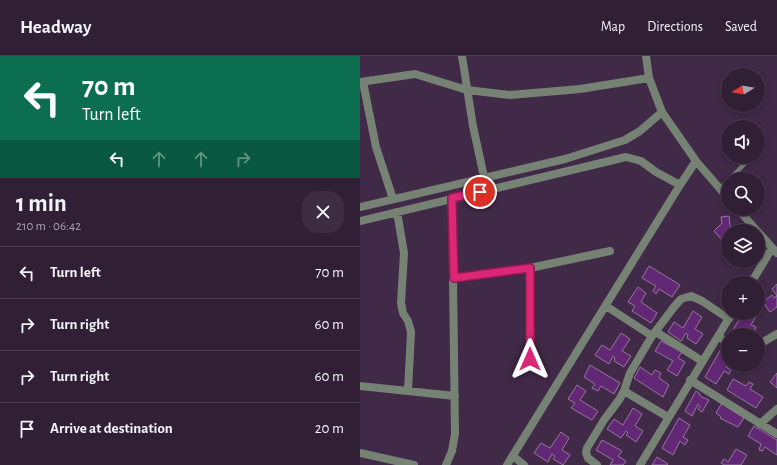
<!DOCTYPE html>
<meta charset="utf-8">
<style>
body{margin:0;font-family:"Alegreya Sans",sans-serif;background:#3d2c42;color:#f1f3f6;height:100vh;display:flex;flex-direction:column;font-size:15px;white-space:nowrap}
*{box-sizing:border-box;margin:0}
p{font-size:13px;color:#a8a2ad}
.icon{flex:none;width:22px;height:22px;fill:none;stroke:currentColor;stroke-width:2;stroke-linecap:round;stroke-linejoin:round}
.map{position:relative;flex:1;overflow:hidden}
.details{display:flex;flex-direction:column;background:#311f36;width:360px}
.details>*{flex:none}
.guide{background:#0b6e4f;color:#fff;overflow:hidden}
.needle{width:26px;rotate:259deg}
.fabs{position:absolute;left:361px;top:12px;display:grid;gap:8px}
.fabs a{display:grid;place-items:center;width:44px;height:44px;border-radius:50%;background:#311f36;box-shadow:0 2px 6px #0003,0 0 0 1px #4c3d51;font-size:20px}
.pin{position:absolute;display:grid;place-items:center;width:34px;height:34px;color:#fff;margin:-17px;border:2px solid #fff;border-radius:50%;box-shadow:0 1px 4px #0007}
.me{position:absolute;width:44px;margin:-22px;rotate:0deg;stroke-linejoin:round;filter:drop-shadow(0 0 3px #0008)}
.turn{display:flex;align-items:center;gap:14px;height:84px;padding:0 16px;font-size:18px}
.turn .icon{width:52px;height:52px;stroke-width:2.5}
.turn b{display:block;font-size:28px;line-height:34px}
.lanes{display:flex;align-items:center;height:38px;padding:0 16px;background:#0003;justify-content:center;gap:20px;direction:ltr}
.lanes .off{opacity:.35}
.round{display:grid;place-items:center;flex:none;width:42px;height:42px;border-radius:16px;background:#3d2c42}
.summary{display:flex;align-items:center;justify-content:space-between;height:68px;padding:0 16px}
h1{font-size:24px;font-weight:700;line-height:30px}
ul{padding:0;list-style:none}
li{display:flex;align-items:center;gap:12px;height:52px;padding:0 16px;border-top:1px solid #4c3d51}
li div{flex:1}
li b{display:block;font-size:15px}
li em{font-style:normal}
header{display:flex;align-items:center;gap:24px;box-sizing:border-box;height:56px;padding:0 20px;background:#311f36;border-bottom:1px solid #4c3d51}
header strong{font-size:19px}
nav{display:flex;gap:22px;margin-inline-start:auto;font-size:14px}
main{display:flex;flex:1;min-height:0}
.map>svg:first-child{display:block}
.building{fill:#632875;stroke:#93789c}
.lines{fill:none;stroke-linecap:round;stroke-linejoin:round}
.lane{stroke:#768273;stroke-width:4.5}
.street{stroke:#768273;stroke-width:8}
.route-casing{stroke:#8e194d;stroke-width:10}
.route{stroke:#db2777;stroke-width:7}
</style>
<header>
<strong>Headway</strong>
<nav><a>Map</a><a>Directions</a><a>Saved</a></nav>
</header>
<main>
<section class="details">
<div class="guide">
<div class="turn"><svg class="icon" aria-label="left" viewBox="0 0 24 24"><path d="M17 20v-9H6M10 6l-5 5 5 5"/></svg><div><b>70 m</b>Turn left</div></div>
<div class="lanes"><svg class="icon" aria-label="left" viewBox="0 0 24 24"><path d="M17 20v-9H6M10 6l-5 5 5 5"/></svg><svg class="icon off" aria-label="ahead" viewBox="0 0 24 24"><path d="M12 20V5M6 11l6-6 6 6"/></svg><svg class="icon off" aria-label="ahead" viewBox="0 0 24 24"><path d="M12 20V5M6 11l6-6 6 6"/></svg><svg class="icon off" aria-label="right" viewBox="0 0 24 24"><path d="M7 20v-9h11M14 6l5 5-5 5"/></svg></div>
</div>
<div class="summary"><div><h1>1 min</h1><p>210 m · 06:42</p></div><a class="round"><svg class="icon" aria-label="close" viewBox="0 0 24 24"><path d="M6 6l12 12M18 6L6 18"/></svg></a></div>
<ul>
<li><svg class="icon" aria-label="left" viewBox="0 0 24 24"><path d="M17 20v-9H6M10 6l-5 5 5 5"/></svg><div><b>Turn left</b></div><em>70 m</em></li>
<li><svg class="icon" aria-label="right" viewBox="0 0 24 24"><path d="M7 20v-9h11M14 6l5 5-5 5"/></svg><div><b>Turn right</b></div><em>60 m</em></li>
<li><svg class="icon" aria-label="right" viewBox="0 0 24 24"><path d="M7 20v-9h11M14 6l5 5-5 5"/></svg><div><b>Turn right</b></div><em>60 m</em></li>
<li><svg class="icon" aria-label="arrive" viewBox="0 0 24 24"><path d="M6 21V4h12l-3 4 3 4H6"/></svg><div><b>Arrive at destination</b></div><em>20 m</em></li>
</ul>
</section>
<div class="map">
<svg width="417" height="409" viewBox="0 0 417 409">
<rect width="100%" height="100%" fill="#412948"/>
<!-- building -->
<path class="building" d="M369,160l1,10 5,5h-7v16l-14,-16 8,-8 -1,-6z
M289,210l31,19 -8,12 -13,-8 -3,5 -3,-3 3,-5 -14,-8z
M417,228v23l-7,5 -7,-10 9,-7 2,3 3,-2 -5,-7z
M278,231l8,6 -5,9 16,11 -6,10 -19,-12 3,-5 -7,-4z
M333,255l9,6 -7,12 8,5 -7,10 -9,-6 1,-3 -2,-2 -5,8 -13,-9 6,-10 9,6z
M383,257h15l-7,12 5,2 -2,5 -5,-3 -4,6h-15z
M261,277l9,6 -8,12 9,5 -7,11 -10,-6 1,-3 -2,-2 -4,8 -14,-9 7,-10 8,5z
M301,285l21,11 -4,6 7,4 -8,14 -10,-6 6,-9 -18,-10z
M362,291l6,4v12l-2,4 5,3 -2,4 -5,-3 -8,13 -11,-7z
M230,309l30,18 -6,11 -13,-8 -3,5 -6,-3 3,-4 -11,-7z
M280,311l12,8 3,-5 6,3 -2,5 10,7 -6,12 -29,-19z
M417,317v15l-7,-6z
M373,323l13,7 3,-4 4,2 -3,5 13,8 -7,11 -29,-18z
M217,329l9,6 -6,9 18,11 -6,9 -21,-12 4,-5 -7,-4z
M336,335l4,3v2l9,4 -7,12 -4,-3 2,-3 -2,-2 -6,12 -7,-5z
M362,347l22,15 -6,9 -18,-9 1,-1 -5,-4z
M273,352l9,6 -7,12 8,5 -7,11 -10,-7 2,-2 -2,-2 -5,7 -14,-9 7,-10 9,6z
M319,362l11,7 -7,12 5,3 -3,5 -5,-4 -7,14 -11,-7z
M394,370l23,14v15l-12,-8 -3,4 -3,-1 2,-6 -13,-8z
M201,376l8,6 -7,12 8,5 -7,10 -10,-6 2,-3 -3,-2 -4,8 -14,-9 7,-10 9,5z
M242,384l20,11 -4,5 8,5 -3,4h-13l3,-5 -17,-10z
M376,393l11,6 -6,10h-17l-3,-2 3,-4 4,3z
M297,401l11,7 -1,1h-15z"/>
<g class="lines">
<!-- lane -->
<path class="lane" d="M370,123l21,-22
M360,133l8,-8"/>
<!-- street -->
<path class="street" d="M102,0l11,70 11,51
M286,0l3,22 13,34 34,49 32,37
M0,26l55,-8 52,16 43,5 70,-6 69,-11
M3,26l13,65 17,52
M0,151l205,-48 60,-19 15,-9 22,-19
M378,153l19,22
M37,156l7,41 -3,50 2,10 5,8 3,11 -3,58
M0,165l266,-64 15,4 15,11 24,13
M398,176l19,21
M94,222l76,-10 80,-17
M391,227l21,-35
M246,250l46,30
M296,276l46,29
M358,280l10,7
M398,292l5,-6 14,-8
M170,303v-91
M330,324l87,54
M0,330l95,10
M264,335l44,26
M400,368l17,-15
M0,397l54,12
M153,400l11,9
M86,409l6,-14 3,-17 -3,-236
M147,409l173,-280 16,-24
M237,409l-9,-7 -2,-5 1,-5 17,-28 15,-20 5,-9 6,-18 22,-37 22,-29 7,-8 10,-3 11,5 27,18
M280,409l92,-152"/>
</g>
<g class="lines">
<defs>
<path id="route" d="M120,136l-28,6 2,80 76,-10v91"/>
</defs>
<!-- route casing -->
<use href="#route" class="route-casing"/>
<!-- route -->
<use href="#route" class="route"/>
</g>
</svg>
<div class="fabs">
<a><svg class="needle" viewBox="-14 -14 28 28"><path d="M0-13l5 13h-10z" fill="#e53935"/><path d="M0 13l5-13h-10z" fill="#a8a2ad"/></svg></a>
<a><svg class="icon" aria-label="sound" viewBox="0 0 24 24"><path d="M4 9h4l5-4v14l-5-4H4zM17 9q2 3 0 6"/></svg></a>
<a><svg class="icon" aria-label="search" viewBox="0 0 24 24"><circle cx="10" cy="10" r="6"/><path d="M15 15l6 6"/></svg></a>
<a><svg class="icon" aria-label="layers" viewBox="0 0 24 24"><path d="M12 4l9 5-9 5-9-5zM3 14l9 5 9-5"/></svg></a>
<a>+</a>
<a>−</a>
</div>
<div class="pin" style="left:120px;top:136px;background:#d93025"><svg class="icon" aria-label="arrive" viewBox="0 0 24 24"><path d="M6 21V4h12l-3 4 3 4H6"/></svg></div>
<svg class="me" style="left:170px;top:303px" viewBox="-20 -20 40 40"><path d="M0-17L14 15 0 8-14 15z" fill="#db2777" stroke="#fff" stroke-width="4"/></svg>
</div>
</main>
